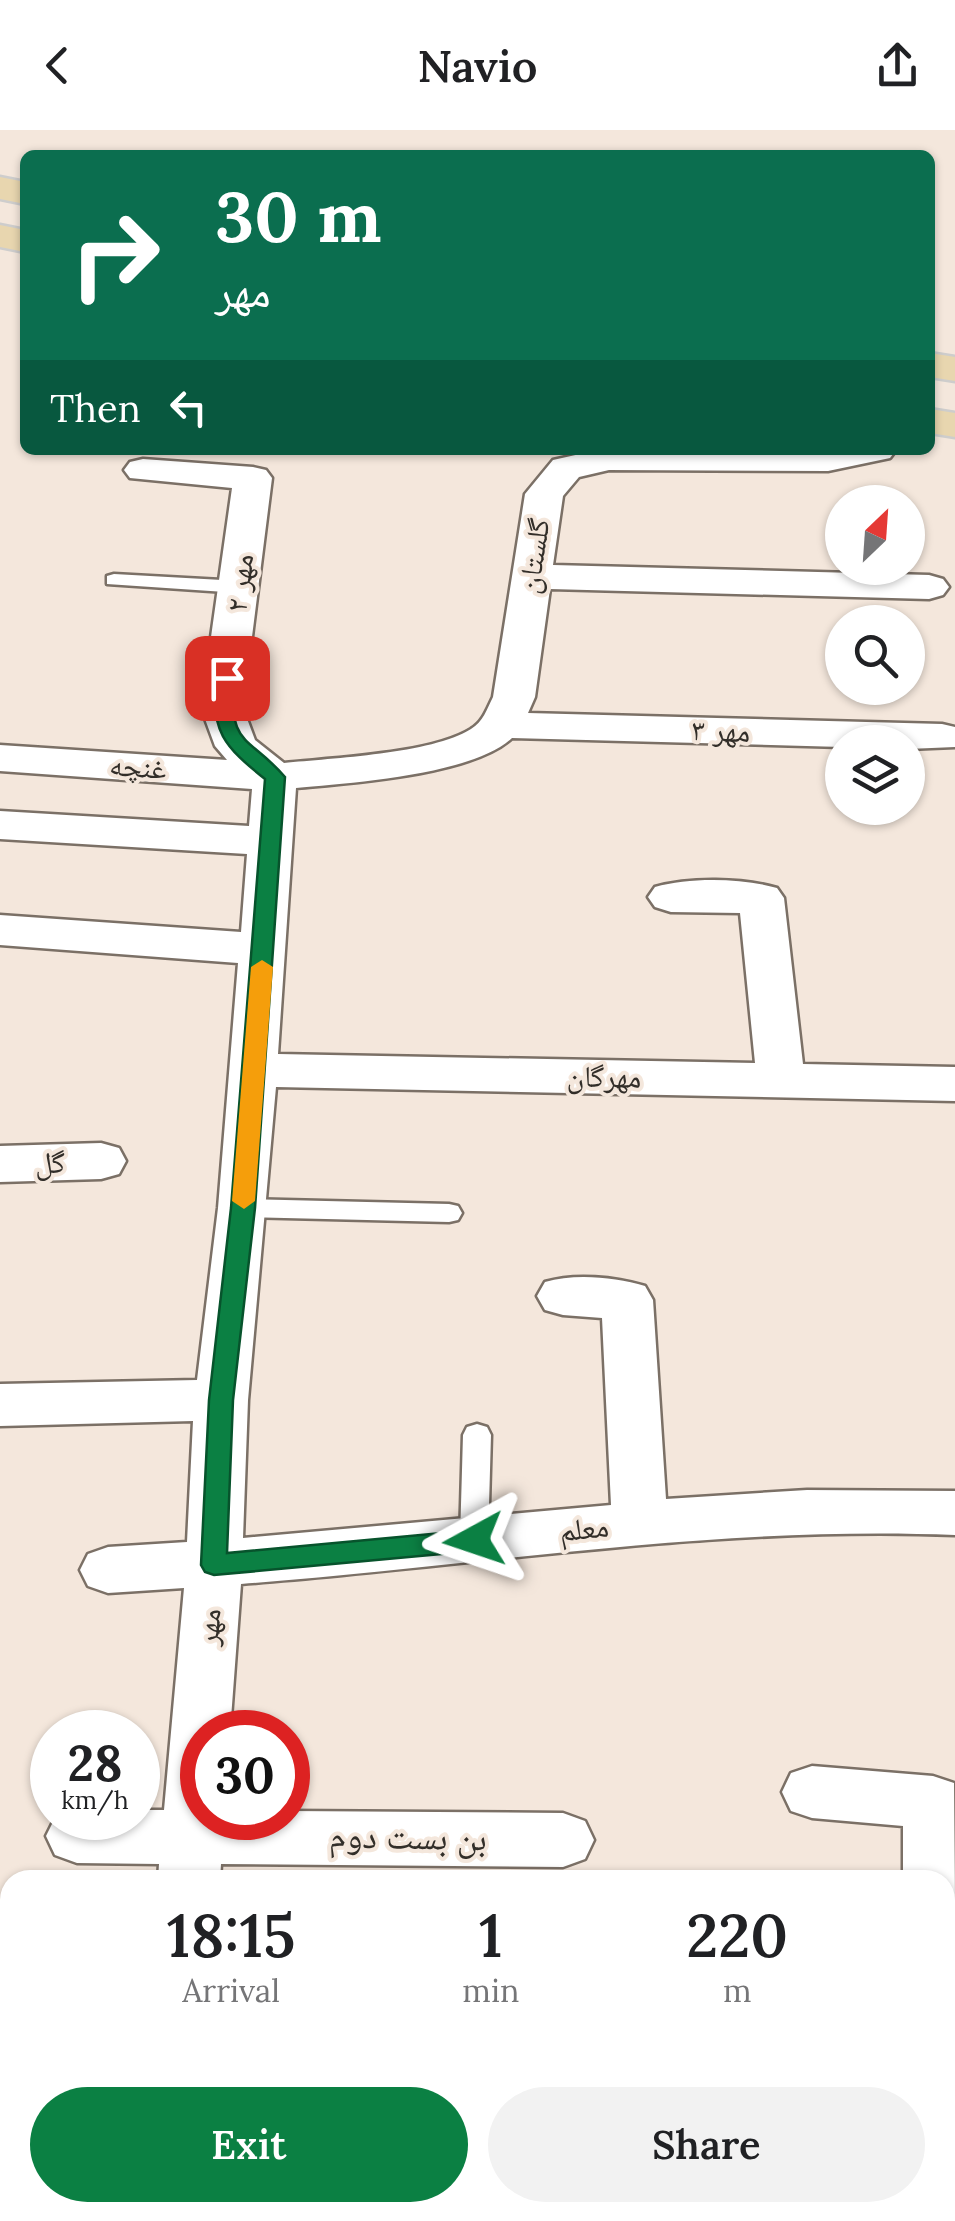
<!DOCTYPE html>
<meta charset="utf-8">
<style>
body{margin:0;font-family:Lora,"Noto Naskh Arabic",serif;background:#f2f2f2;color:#202124;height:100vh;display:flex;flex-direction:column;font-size:38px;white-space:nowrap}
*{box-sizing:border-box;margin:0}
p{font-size:32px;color:#757577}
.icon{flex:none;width:55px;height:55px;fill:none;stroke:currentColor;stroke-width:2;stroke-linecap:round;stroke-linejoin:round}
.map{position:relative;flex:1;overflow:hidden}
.drawer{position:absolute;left:0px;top:1740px;width:955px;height:352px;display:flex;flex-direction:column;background:#fff;border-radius:30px 30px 0 0;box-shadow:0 2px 8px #0004}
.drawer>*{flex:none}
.top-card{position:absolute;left:20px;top:20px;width:915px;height:305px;border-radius:15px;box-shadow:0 2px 8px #0004;background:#0b6e4f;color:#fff;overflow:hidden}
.needle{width:65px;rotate:25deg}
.controls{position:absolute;left:825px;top:355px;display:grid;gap:20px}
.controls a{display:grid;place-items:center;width:100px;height:100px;border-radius:50%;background:#fff;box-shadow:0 2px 8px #0004;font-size:50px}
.speed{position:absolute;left:30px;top:1580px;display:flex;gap:20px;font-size:50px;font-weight:700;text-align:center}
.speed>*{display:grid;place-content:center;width:130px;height:130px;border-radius:50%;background:#fff;box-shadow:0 2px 8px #0004;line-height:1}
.speed small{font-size:25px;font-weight:400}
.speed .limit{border:15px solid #d22;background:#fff;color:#111}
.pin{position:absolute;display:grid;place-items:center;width:85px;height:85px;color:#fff;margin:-42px;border-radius:20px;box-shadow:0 5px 15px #0006}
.me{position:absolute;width:110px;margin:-55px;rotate:265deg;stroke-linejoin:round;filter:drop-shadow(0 0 8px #0008)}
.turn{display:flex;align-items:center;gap:35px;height:210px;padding:0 30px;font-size:45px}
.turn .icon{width:130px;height:130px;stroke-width:2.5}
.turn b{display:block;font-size:70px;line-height:85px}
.then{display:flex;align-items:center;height:95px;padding:0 30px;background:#0003;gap:20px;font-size:38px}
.eta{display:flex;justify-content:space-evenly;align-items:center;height:170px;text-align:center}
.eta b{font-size:60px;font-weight:600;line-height:70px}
.action{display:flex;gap:20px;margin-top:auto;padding:20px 30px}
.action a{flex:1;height:115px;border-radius:60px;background:#0b8043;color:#fff;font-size:40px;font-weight:600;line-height:115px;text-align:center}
.action a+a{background:#f2f2f2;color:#202124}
header{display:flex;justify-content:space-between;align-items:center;height:130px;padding:0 30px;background:#fff;font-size:45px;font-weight:600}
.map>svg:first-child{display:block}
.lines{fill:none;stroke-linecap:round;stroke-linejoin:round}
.service-casing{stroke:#7b7066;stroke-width:5}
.minor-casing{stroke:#7b7066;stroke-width:5}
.primary-casing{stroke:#cecdcc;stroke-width:5}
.service{fill:#fff;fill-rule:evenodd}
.minor{fill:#fff;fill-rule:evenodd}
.primary{fill:#e8d6af;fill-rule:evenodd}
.route{fill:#0b8043;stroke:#07532c;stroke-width:2.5}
.slow{fill:#f59e0b}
.labels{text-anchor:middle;stroke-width:8;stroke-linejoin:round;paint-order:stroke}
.street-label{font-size:30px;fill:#322e29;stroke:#f4e7dc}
.near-street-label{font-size:35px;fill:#322e29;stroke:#f4e7dc}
</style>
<header><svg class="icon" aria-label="back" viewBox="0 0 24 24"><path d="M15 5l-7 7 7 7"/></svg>Navio<svg class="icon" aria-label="share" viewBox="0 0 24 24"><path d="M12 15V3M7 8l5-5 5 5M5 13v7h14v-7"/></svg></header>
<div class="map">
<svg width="955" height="2091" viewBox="0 0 955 2091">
<rect width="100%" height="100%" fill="#f4e7dc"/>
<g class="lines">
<defs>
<path id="service" d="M114,444l126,7 10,6 -10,6 -133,-9v-8z
M243,1069l206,5 9,2 4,7 -4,7 -9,2 -206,-5 -9,-3 -4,-6 4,-6z
M477,1294l10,3 4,8 -3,105 -4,8 -10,3 -10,-3 -4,-8 3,-105 4,-8z"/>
<path id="minor" d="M598,320h298l-6,8 -62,13 -219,-1 -30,7 -16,19 -10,69 376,10 14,4 6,8 -6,8 -14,4 -379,-10 -15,108 -7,16 414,11 13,3v20l-47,2v-7h-66v5l-330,-9c-39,37 -162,45 -216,50l-18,266 477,9 -15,-150 -69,-1 -16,-5 -7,-10 7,-10c35,-10 87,-9 122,1l7,10 19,166 152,3v34l-679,-14 -28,313 -5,138 368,-33 -9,-187 -39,-3 -18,-5 -8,-14 8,-14c30,-9 70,-5 100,4l8,14 13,199 141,-9 148,1v44c-238,-10 -477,31 -714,49l-11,148h-28v86h86v-7l275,2 22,8 9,19 -9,19 -22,8 -342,-3 -1,16h-62l1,-16 -82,-1 -22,-8 -9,-19 9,-18h83v-8h26l20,-222 -76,5 -20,-7 -8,-16 8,-16 20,-7 79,-5 6,-121 -193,5v-42l197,-4 21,-172 20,-245 -238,-18v-30l241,17 6,-78 -247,-15v-28l249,15 3,-37 -252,-18v-26l227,15 -12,-14 -14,-38 31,-220 -102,-10 -6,-8 6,-8 13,-3 110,8 13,3 6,8 -29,230 12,32 29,23c48,-5 147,-9 187,-34 12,-7 16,-20 22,-32l32,-203 28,-34z
M101,1013l18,5 7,13 -7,13 -18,5 -101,3v-36z
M812,1636l121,10 21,7 1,117 -10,4v-24h-42v-54l-91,-8 -21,-7 -9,-19 9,-19z
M10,1852v60l-10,1v-60z
M945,2050l10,4v37h-47v-9h37z
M128,2082h68l-1,9h-68z"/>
<path id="primary" d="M0,47l25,5v22l-25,-5z
M0,95l25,5v22l-25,-5z
M930,223l25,4v24l-25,-4z
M930,279l25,4v24l-25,-4z"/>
</defs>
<!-- service casing -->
<use href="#service" class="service-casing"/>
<!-- minor casing -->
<use href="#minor" class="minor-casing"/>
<!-- primary casing -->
<use href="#primary" class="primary-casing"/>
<!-- service -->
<use href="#service" class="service"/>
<!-- minor -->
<use href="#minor" class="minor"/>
<!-- primary -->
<use href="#primary" class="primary"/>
</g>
<!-- route -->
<path class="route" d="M227,542l9,6c-10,69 13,57 49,99l-30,431 -22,192 -6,153 247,-23 9,3 4,7 -4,8 -9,3 -260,24 -9,-3 -4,-7 8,-165 22,-192 34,-429c-40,-32 -56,-48 -48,-101z"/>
<!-- slow -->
<path class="slow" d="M262,830l11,7 -18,234 -11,8 -12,-8 19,-234z"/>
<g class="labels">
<!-- street labels -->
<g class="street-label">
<text transform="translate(534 426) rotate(-81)" y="10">گلستان</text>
<text transform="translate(240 453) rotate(-83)" y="10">مهر ۲</text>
<text transform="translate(721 601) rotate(2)" y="10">مهر ۳</text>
<text transform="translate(138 637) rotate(4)" y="10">غنچه</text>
<text transform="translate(604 947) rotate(1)" y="10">مهرگان</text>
<text transform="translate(50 1033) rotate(-2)" y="10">گل</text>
<text transform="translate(584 1399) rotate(-6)" y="10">معلم</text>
<text transform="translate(209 1497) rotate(-85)" y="10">مهر</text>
</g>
<!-- near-street labels -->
<g class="near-street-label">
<text transform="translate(408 1707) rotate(1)" y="12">بن بست دوم</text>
</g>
</g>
</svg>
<div class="controls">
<a><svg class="needle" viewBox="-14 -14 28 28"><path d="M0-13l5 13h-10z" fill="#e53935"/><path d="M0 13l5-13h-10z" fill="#757577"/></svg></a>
<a><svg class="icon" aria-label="search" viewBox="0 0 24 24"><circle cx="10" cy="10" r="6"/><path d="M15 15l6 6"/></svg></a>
<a><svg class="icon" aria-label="layers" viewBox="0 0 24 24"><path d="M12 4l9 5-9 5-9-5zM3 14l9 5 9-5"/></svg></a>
</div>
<div class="speed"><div>28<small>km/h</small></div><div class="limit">30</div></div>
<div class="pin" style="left:227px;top:548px;background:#d93025"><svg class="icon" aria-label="arrive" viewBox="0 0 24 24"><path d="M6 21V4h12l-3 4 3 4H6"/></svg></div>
<svg class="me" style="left:474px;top:1410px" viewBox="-20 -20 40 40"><path d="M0-17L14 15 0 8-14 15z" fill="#0b8043" stroke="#fff" stroke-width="4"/></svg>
<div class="top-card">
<div class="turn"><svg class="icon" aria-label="right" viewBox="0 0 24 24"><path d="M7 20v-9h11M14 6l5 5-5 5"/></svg><div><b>30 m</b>مهر</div></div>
<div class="then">Then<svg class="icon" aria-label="left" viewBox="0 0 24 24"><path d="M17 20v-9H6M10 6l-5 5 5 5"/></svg></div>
</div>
<section class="drawer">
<div class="eta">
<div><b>18:15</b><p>Arrival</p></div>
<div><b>1</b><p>min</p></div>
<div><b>220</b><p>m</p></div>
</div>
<div class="action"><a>Exit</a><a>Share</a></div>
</section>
</div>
